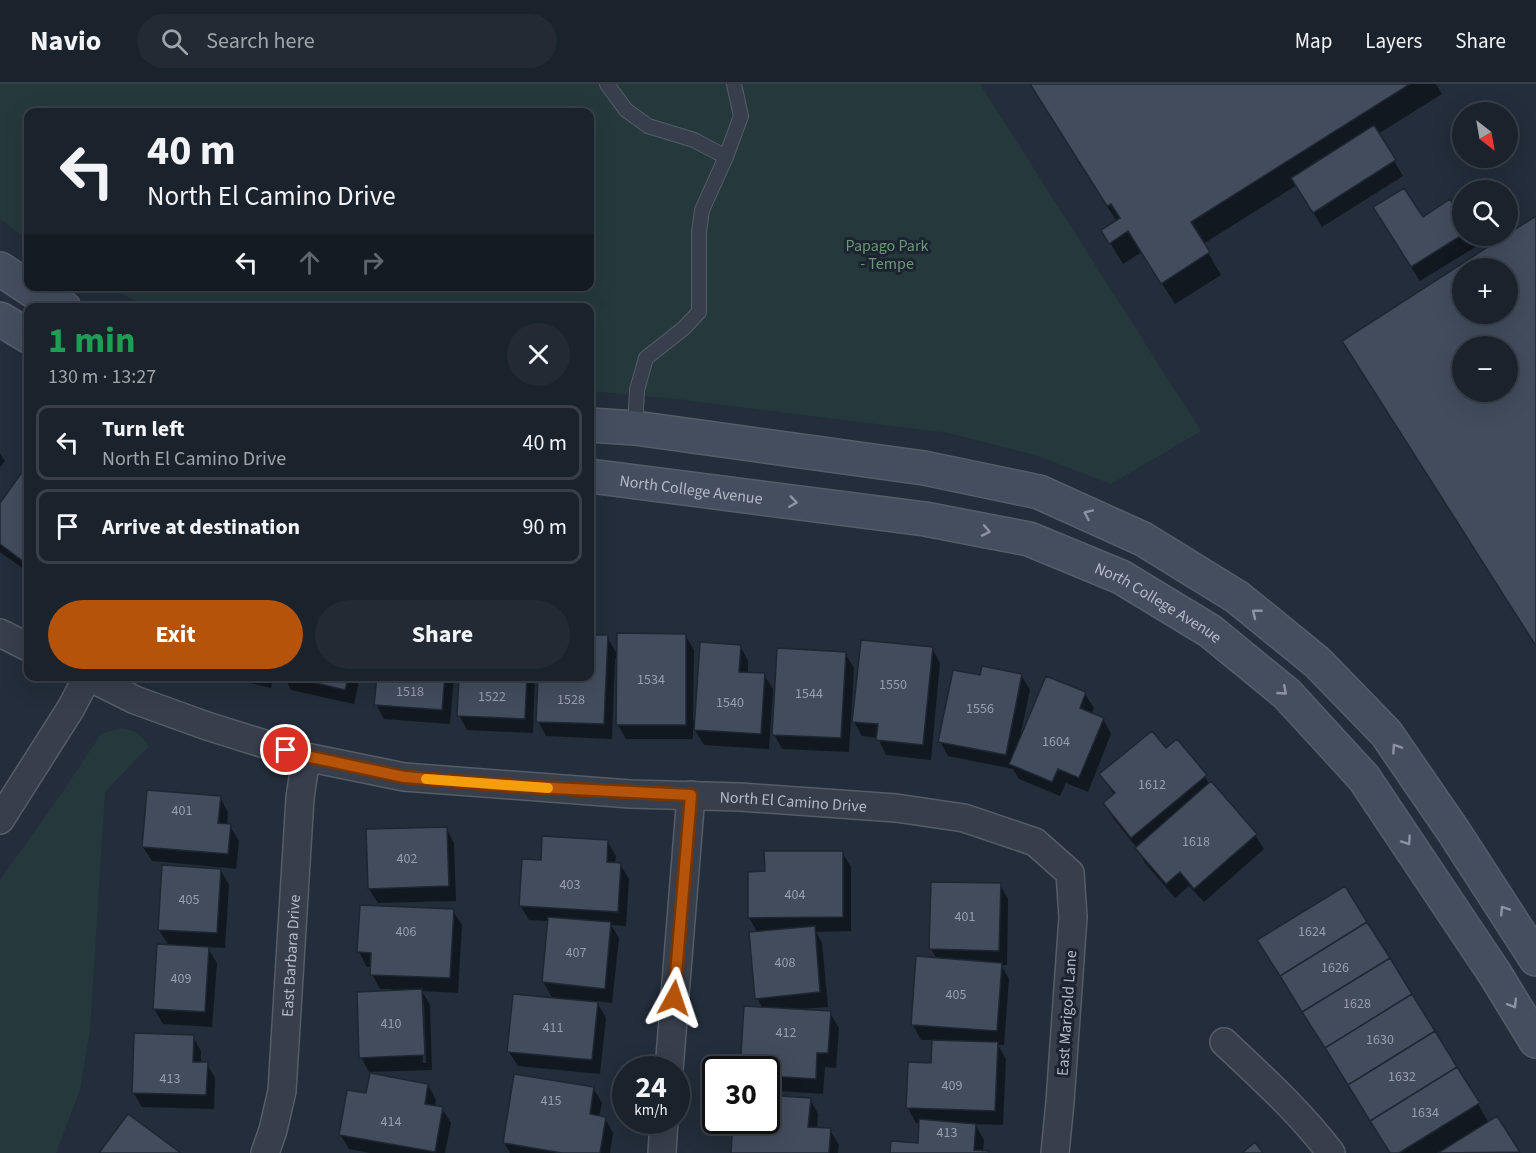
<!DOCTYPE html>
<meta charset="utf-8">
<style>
body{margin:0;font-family:"Source Sans 3",sans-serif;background:#232a34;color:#f1f3f6;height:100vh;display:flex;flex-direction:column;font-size:22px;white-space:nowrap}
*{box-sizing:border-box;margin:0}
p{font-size:20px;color:#9fa4a9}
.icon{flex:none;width:33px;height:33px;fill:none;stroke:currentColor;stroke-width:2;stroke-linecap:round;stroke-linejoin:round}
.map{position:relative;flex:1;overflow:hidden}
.details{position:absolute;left:24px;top:219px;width:570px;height:378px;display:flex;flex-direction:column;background:#1a222c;border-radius:12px;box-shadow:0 6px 24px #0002,0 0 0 2px #383f48}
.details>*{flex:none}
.banner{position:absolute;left:24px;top:24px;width:570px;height:183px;border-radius:12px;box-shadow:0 6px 24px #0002,0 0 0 2px #383f48;background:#1a222c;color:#f1f3f6;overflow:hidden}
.needle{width:39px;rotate:149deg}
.buttons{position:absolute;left:1452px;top:18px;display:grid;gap:12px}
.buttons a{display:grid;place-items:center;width:66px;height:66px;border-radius:50%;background:#1a222c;box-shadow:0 6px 24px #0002,0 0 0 2px #383f48;font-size:30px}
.speed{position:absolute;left:612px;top:972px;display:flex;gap:12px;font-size:30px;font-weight:700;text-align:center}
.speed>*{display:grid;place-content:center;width:78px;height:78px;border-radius:50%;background:#1a222c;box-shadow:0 6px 24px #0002,0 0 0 2px #383f48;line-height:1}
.speed small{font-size:15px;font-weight:400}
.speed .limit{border:3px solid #111;border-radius:9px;background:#fff;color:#111}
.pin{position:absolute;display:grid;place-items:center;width:51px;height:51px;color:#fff;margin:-26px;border:3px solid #fff;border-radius:50%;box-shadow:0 2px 6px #0007}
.me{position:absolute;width:66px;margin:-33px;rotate:5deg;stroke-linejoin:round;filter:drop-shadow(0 0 4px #0008)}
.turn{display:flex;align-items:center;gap:21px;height:126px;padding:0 24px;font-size:27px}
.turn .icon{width:78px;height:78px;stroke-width:2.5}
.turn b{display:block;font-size:42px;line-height:51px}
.lanes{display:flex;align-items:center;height:57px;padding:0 24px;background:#0003;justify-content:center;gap:30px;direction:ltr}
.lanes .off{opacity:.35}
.round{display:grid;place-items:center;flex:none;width:63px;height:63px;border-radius:32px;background:#232a34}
.headline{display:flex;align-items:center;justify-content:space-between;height:102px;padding:0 24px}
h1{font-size:36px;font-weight:700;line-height:45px;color:#1e9e55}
.primary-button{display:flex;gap:12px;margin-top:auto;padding:12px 24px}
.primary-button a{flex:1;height:69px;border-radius:36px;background:#b45309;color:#fff;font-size:24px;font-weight:700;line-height:69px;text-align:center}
.primary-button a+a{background:#232a34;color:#f1f3f6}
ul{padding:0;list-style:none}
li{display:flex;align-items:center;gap:18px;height:75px;margin:0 12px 9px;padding:0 12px;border:3px solid #383f48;border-radius:12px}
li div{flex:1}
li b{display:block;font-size:22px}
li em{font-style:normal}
header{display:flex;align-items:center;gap:36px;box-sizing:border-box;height:84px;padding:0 30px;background:#1a222c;border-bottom:2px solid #383f48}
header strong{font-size:28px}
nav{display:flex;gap:33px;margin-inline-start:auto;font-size:21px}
.search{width:420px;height:54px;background:#232a34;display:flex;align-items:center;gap:15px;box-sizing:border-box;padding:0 21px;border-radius:33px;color:#9fa4a9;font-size:22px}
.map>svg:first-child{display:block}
.green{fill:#25393c}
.shadow{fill:#0007;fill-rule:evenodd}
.building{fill:#424c5d;stroke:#1e2632;stroke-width:1.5;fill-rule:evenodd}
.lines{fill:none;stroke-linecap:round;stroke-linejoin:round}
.lane-casing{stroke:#555d69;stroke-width:16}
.street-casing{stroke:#555d69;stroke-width:30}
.secondary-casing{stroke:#555d69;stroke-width:36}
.lane{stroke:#373f4c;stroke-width:14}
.street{stroke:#373f4c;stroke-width:27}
.secondary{stroke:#454e5f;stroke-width:33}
.oneway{stroke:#8c94a3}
.route-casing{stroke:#753606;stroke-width:15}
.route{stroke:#b45309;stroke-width:10}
.slow{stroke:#f59e0b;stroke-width:10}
.labels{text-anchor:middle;stroke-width:6;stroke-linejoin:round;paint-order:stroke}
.number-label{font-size:14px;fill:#979eac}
.park-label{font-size:16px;fill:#6a9877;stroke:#1c2430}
.street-label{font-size:16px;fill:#b3bac7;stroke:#1c2430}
</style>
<header>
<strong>Navio</strong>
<div class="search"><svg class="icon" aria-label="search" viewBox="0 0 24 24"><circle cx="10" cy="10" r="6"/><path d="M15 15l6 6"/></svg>Search here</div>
<nav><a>Map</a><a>Layers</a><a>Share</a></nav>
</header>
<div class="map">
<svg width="1536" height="1069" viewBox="0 0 1536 1069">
<rect width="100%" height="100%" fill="#232d3b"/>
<!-- green -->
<path class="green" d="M0,0h980l221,347 -90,53 -76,-29 -86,-22 -272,-34 -87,-8v-83l-441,-1 -42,-20 483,-1v-174h-562v128l-28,-21z
M121,644l16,4 12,14 -44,46 -15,238 -10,60 -24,63h-56v-273l60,-84 41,-62z"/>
<!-- shadow -->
<path class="shadow" d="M1030,0h406l6,10 -64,40 25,42 -81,51 -25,-42 -94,59 18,31 -46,29 -33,-52 -19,12 -20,-33 14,-9z
M1449,117l13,21v14h9l6,10 -57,35 -37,-58 39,-4z
M1536,134v428l-192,-305zM1462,184h46v46h-46zM1462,262h46v46h-46z
M0,369l5,8 -5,6z
M22,390l6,5v93l-28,-20v-46z
M685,551l9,15 -1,70h3l44,-74 8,15v13l16,1 9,14 -4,60 -65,-4 -11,-18v12h-67l-8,-14v-66h-3l-3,80 -66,-3 -8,-15 52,-45v-40l17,1 11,19z
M932,564l8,15 -9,97 -45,-5 -8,-17 -16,-2 -8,-14z
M845,569l9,15 -5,84 -67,-3 -8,-15z
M1021,591l9,15 -10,47 65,-43 9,14 -3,7 12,4 8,15 -23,58 -22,-9 -6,13 -41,-17 -6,-10 -65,-13 -8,-15 42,-64z
M222,592h52l-3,12z
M284,592h76l-6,28 -63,-14z
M378,592h76l-4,48 -66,-5 -8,-15z
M461,592h74l-2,57 -66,-3 -8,-15z
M1177,657l33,43 45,51 9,14 -60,53 -15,-16 -14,12 -30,-35 -8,-15 -24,-30 -8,-14 9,-9 -13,-21 65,-24z
M220,714l8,14 -1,13 3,1 9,15 -3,28 -17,-2 10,18 -4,63 -18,-1 10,16 -5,64 -49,-3 -9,-15 15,-63 -10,-16 59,-60v-3l-66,-6 -9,-14z
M446,744l8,15 2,58 -78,2 -9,-14z
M607,757l9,15 -1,8h5l9,15 -3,47 -15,-1 8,13 -7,65 -16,-2 10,17 -6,56 -82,-8 -9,-14 44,-53 -10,-17 6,-61 -20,-1 -9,-15 22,-43z
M842,768l9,15v64l-35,1 6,11 6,64 -26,2v2l28,2 9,15 -3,40 -11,-1 -2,27 -57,-4 -3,-81 -6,-11 1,-65 -9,-15 17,-45z
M1000,801l8,14 -1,66h-6l8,14 -5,66h-6l8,14 -3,66 -28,-1 9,16 -1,12 6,1h-97l27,-9 2,-21h-5l-8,-15 24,-44 1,-24h-12l-8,-15 24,-66 -6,-10z
M453,827l9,14 -4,68 -36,-2 8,14 2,65 -63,2 -8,-15 30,-68h-11l-8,-15v-7h-5l-8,-15zM421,920h3l2,59h-3z
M1259,856l219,164 11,19 8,-5 21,35h-128z
M193,953l8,14v12l6,1 8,14 -1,31 -72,-2 -9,-15z
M428,1001l8,15 -1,7 7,2 9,14 -6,30h-75l-21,-4 -9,-15 27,-39z
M593,1004l9,15 -3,14 6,1 8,15 -3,20h-100l-6,-10z
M810,1015l8,15 -1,15 13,1 9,15 -1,8h-106l34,-33z"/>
<!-- building -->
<path class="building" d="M1030,0h380l-219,138 19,30 -49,32 -33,-53 -19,13 -8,-14 19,-12 -9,-14 -4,2z
M1374,41l22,35 -83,53 -22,-35z
M1404,104l19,29 27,-18 12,20v16l-51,32 -38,-60z
M1536,132v430l-194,-305zM1462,184h46v46h-46zM1462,262h46v46h-46z
M22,388l6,5v88l-28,-21v-41z
M617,549l69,1v91h-70z
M590,551h18l-4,89 -68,-2 2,-46h52z
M861,556l72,7 -10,98 -47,-5 2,-16 -26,-2z
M700,558l41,3 -2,27 26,1 -4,61 -67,-4z
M777,564l69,4 -5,86 -69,-3z
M982,582l40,8 -16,81 -68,-13 15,-72 27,5z
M286,592h63l-4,14z
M377,592h68l-3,34 -68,-5z
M459,592h68l-2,43 -68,-3z
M1046,592l40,16 -6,16 24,10 -25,60 -21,-9 -6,13 -43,-18z
M1152,647l14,17 11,-9 30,36 -76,63 -28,-35 12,-10 -16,-19z
M1211,697l46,53 -63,55 -14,-17 -14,12 -31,-36z
M147,706l74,6 -3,27 13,1 -3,30 -86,-7z
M447,743l2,59 -81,3 -2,-60z
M542,752l66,4 -1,22 14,1 -3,49 -99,-6 3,-47 19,1z
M764,767h79v66l-95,1v-46l17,-1z
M162,781l59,4 -4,64 -59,-3z
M931,798l70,1 -2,68 -70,-2z
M1345,802l22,36 -87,54 -23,-36z
M360,821l94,4 -4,69 -80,-3 1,-22 -14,-1z
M548,833l63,5 -6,67 -63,-7z
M1367,838l23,36 -88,54 -22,-36z
M815,842l5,66 -65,7 -6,-67z
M157,860l52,3 -4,65 -52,-3z
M916,872l86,7 -5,68 -86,-6z
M1390,874l22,36 -87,54 -23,-36z
M422,905l3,66 -66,3 -2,-66z
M513,910l85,8 -6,58 -85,-8z
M1412,910l23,37 -87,54 -23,-37z
M744,922l87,5 -3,42h-11l-1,26 -50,-3v-6h-26z
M1435,947l22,36 -87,54 -22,-36z
M134,949l60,2 -1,27h15l-2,33 -74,-2z
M932,956l66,2 -3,69 -89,-3 2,-46 23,1z
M1457,983l23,36 -81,50h-9l-20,-32z
M370,989l58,11 -3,20 18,3 -8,45 -96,-17 8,-45 19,3z
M514,990l80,13 -4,27 16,3 -6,36h-38l-59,-10z
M766,1011l45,3 -3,29 23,1 -2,25h-98l2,-33h33z
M128,1030l53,39h-82z
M1497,1032l23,36 -82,1z
M919,1035l57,5 -2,26 15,1v2h-99l1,-12 27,2z
M1255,1058l8,11h-21z"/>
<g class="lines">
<defs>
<path id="lane" d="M607,0l19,26 22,16 46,14 32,17
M635,344l2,-38 9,-32 38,-30 15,-16v-80l3,-22 24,-53 15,-41 -7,-32"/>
<g id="street">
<path d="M0,549l28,14"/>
<path id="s1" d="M87,592l48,24 72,26 99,31 98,20 226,17 110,3 156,11 68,10 71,24 35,31 3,44 -13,185 -5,51"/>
<path d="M0,736l71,-112 17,-32"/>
<path d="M1224,958c38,36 76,70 107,111"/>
<path d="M669,986l22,-275"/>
<path id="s2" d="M265,1069l8,-23 9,-39 18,-293 6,-41"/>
<path d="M662,1069l2,-33"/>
</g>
<g id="secondary">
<path d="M0,185l38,25 26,14"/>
<path d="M0,235l28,17"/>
<path d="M590,341l45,3 289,40 115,24 104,47 94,58 80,65 69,71 68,99 82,127"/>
<path id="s3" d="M590,392l335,43 104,20 92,38 89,54 77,63 77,84 131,196 41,67"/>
</g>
</defs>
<!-- lane casing -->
<use href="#lane" class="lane-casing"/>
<!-- street casing -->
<use href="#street" class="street-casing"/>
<!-- secondary casing -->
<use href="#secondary" class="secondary-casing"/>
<!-- lane -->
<use href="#lane" class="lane"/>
<!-- street -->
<use href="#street" class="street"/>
<!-- secondary -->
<use href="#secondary" class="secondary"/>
</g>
<!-- one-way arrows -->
<defs><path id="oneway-chevron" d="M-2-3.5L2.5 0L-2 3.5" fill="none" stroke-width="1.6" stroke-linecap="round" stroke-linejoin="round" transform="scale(1.5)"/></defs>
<g class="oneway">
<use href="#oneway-chevron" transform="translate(793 418) rotate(8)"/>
<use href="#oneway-chevron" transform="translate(1088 430) rotate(-156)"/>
<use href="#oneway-chevron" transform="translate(986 447) rotate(11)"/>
<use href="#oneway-chevron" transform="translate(1256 529) rotate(-141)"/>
<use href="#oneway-chevron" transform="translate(1283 607) rotate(41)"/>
<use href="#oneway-chevron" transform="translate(1396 664) rotate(-124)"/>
<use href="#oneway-chevron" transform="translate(1407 757) rotate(56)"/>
<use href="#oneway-chevron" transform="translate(1504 826) rotate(-123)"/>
<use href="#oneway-chevron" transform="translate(1513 920) rotate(58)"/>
</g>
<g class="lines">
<defs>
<path id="route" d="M286,666l20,6 98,21 109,9 178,9 -17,203"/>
</defs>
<!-- route casing -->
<use href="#route" class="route-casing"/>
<!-- route -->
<use href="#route" class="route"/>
<!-- slow -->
<path class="slow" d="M426,695l122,9"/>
</g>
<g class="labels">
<!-- number labels -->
<g class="number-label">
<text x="651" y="600">1534</text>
<text x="893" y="605">1550</text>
<text x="410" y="612">1518</text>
<text x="809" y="614">1544</text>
<text x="492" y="617">1522</text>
<text x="571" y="620">1528</text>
<text x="730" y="623">1540</text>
<text x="980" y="629">1556</text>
<text x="1056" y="662">1604</text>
<text x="1152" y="705">1612</text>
<text x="182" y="731">401</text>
<text x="1196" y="762">1618</text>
<text x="407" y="779">402</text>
<text x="570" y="805">403</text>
<text x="795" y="815">404</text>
<text x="189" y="820">405</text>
<text x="965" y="837">401</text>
<text x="406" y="852">406</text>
<text x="1312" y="852">1624</text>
<text x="576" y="873">407</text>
<text x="785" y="883">408</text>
<text x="1335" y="888">1626</text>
<text x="181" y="899">409</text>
<text x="956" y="915">405</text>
<text x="1357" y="924">1628</text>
<text x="391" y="944">410</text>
<text x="553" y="948">411</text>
<text x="786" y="953">412</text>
<text x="1380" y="960">1630</text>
<text x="1402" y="997">1632</text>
<text x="170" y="999">413</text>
<text x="952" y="1006">409</text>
<text x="551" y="1021">415</text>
<text x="1425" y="1033">1634</text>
<text x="391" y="1042">414</text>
<text x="947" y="1053">413</text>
</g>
<!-- park labels -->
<g class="park-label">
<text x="887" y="167">Papago Park<tspan x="887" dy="18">- Tempe</tspan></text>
</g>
<!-- street labels -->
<g class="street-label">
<text dy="6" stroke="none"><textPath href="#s3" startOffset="102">North College Avenue</textPath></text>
<text dy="6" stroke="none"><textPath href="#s3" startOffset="588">North College Avenue</textPath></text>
<text dy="6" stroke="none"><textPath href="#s1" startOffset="724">North El Camino Drive</textPath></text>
<text dy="6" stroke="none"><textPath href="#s2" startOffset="200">East Barbara Drive</textPath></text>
<text transform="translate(1066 929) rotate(-86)" y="6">East Marigold Lane</text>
</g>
</g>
</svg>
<div class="buttons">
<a><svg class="needle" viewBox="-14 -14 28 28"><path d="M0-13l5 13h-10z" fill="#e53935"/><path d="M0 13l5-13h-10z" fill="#9fa4a9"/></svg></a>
<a><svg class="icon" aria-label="search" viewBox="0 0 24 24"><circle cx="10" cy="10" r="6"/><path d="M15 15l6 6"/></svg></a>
<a>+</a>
<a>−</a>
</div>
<div class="speed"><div>24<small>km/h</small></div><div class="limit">30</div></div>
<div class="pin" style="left:286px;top:666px;background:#d93025"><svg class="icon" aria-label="arrive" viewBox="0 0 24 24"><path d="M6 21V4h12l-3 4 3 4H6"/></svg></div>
<svg class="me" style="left:674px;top:914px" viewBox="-20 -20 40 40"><path d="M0-17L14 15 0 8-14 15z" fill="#b45309" stroke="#fff" stroke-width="4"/></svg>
<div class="banner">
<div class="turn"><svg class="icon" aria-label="left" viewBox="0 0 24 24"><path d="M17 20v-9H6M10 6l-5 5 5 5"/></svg><div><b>40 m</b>North El Camino Drive</div></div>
<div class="lanes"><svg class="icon" aria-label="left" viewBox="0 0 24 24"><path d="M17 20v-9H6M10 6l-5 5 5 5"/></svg><svg class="icon off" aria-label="ahead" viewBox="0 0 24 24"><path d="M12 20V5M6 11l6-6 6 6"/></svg><svg class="icon off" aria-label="right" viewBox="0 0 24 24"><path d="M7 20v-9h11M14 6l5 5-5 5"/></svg></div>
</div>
<section class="details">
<div class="headline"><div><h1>1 min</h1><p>130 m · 13:27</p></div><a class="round"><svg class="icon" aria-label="close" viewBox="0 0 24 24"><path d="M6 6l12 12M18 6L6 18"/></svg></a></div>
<ul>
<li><svg class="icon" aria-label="left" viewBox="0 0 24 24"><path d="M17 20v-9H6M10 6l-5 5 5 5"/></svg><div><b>Turn left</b><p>North El Camino Drive</p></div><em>40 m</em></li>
<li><svg class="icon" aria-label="arrive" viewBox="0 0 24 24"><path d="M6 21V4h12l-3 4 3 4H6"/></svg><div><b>Arrive at destination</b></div><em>90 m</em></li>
</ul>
<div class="primary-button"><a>Exit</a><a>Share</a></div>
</section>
</div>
